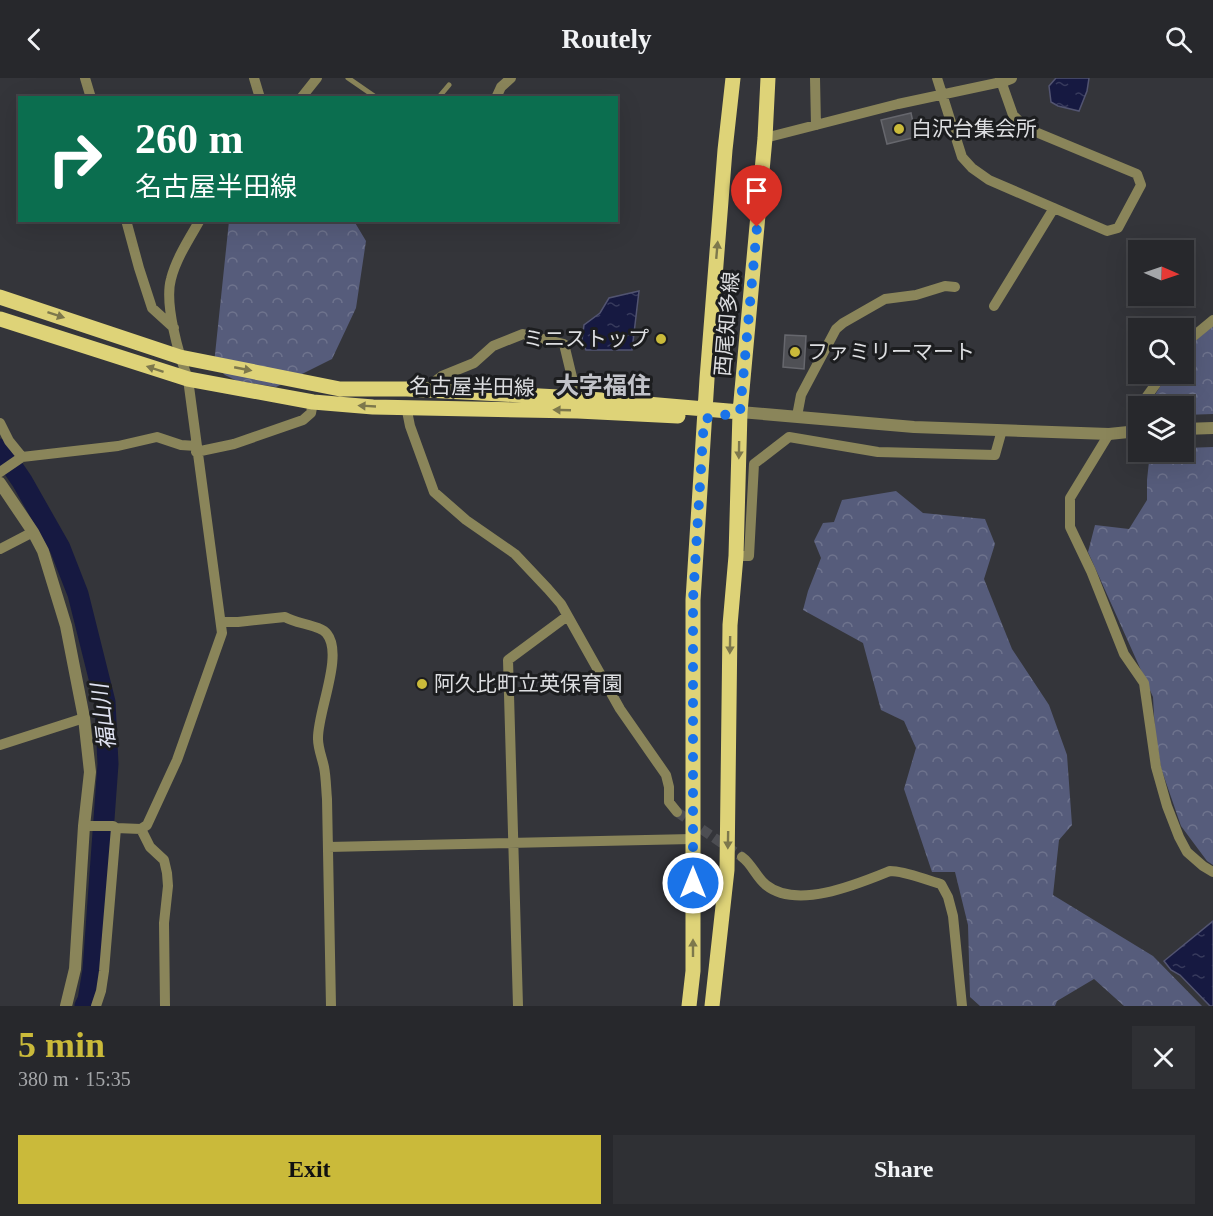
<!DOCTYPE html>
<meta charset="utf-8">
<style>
body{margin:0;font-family:"Times New Roman","Noto Sans JP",serif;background:#2f3034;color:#f1f3f6;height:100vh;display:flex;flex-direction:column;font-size:22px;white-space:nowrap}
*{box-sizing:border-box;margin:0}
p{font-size:20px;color:#a4a6a9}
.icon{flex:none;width:33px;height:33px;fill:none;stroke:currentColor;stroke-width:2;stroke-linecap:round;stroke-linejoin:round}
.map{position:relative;height:928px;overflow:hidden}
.panel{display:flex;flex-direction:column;background:#27282c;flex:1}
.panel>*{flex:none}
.top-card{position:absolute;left:18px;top:18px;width:600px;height:126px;border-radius:0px;box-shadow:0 6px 24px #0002,0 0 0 2px #434448;background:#0b6e4f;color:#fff;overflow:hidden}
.needle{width:39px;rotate:92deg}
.fabs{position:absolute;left:1128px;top:162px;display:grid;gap:12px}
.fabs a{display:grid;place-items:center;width:66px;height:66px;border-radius:0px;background:#27282c;box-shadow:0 6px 24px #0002,0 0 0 2px #434448;font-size:30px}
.pin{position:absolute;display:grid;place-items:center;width:51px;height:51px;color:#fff;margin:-62px -26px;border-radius:50% 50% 50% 0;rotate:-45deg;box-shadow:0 0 6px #0007}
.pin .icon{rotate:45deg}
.me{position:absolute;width:66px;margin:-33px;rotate:0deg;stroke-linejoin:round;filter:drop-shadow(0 0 4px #0008)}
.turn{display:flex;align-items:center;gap:21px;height:126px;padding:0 18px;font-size:27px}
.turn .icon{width:78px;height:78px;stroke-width:2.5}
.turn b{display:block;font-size:42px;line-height:51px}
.round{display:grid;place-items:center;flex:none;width:63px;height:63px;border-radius:0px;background:#2f3034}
.head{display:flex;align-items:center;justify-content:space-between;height:102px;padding:0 18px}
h1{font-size:36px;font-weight:600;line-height:45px;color:#caba3a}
.action{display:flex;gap:12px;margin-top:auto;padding:12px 18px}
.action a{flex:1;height:69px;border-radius:0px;background:#caba3a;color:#111;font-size:24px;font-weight:600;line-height:69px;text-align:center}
.action a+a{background:#2f3034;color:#f1f3f6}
header{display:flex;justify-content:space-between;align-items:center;height:78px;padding:0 18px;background:#27282c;font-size:27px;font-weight:600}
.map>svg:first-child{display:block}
.forest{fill:url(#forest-crowns)}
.water{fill:url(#water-ripples);stroke:#525471;stroke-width:1.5}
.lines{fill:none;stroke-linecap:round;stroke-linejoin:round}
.river{stroke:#161941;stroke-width:21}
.building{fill:#4f5055;stroke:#66676d;stroke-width:1.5}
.minor-tunnel{stroke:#4d4e53;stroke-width:10;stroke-dasharray:10 5;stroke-linecap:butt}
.service{stroke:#8a855a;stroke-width:5}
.minor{stroke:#8a855a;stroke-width:10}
.tertiary{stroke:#8a855a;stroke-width:12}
.primary{stroke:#ded378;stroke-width:15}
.oneway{fill:#7d784c}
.route{stroke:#1a73e8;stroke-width:10;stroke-dasharray:0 18}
.poi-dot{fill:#caba3a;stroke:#1c1d1f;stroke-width:2}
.labels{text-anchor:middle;stroke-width:6;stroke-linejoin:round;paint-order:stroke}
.poi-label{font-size:21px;fill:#dddee1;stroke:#1c1d1f;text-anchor:start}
.street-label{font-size:21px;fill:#dddee1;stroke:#1c1d1f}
.water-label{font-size:22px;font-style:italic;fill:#e0e3f2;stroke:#1c1d1f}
.quarter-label{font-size:24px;font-weight:bold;fill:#c2c3c9;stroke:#1c1d1f}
</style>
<header><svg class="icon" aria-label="back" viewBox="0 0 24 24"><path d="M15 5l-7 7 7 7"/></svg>Routely<svg class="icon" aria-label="search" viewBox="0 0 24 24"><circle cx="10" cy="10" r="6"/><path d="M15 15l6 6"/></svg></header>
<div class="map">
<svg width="1213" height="928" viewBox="0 0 1213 928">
<defs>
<pattern id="forest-crowns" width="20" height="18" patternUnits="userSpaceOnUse" patternTransform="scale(1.5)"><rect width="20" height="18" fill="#565c7b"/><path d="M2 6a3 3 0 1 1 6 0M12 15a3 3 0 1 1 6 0" fill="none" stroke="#6e738d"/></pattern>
<pattern id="water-ripples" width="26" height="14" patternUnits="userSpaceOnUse" patternTransform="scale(1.5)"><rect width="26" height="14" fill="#161941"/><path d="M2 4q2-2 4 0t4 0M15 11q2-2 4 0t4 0" fill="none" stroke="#373a5c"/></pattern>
</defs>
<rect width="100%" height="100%" fill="#34353a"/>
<!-- forest -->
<path class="forest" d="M229,143h125l12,20 -10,67 -24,51 -56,28 -39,-6 -12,-6 -11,-11z
M1213,246v90l-29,1v-9h-36l20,-32h16v-24l5,-8z
M1213,369v418l-6,-4 -26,-35 -20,-58 -6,-35 -2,-36 -65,-145 7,-27 34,4 18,-29v-20l3,-28h34v-4z
M896,413l27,22 62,6 10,25 -11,35 28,70 37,56 18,50 5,70 -13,15 -6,55 100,61 49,50h-78l-30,-27 -37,22 -2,5h-75l-10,-9 -2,-72 -13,-53h-23l-28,-83 12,-41 -12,-27 -23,-11 -18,-67 -60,-33 5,-19 13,-33 -7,-17 9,-18 11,-1 8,-22z"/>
<!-- water -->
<path class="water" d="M1056,0h33l-2,13 -8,20 -21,-5 -7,-4 -2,-16z
M639,213l-7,59h-46l-4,-10 2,-15 16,-12 9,-15z
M1213,843v85h-3l-30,-31 -9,-5 -7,-9z"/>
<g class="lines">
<!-- river -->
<path class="river" d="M0,371l22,32 38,67 18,46 27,108 3,62 -15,206 -5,30 -3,6"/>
</g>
<!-- building -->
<path class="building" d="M911,35l5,24 -29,7 -6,-24z
M785,257l21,1 -2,33 -21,-2z"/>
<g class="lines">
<!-- minor-tunnel -->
<path class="minor-tunnel" d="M677,734l65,45"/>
<!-- service -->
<path class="service" d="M348,0l29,20
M438,20l11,-13"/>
<!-- minor -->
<path class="minor" d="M85,0l6,20
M254,0l6,20
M815,0l1,47
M937,0l25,79 10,11 17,12 118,51 11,-3 23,-43 -4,-11 -111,-46 -13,-13 -13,-37
M301,20l16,-20
M496,20l5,-11 10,-9
M765,60l133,-34 103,-22
M126,142l13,48 13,40 22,20
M994,228l60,-98
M1184,266l29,-24
M431,313l3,-9 8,-6 32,-13 19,-17 30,-12 41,10 13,54
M406,328l4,20 24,66 32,28 49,34 33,35 13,15 59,105 46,66 3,12v15l8,10
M1140,328l23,-32
M797,338l4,-21 35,-66 7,-6 42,-24 31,-4 29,-9 10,1
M0,345l9,18 13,16
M1132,354l1,-10 5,-13
M1109,356l-39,64v29l21,44 33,83 20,29 12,84 11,39 12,31 8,15 16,14 10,6
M196,374l38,-8 69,-24 8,-7 2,-11
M0,394l22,-15 96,-11 39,-9 24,8 15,1
M0,471l33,-17
M736,478h13l5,-92 35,-27 89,15 117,3 7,-25
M222,544h16l47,-5c11,7 36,8 42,17 17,21 -10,79 -9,105 0,9 4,19 6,28 2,10 2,21 3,32l4,207
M0,667l84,-27
M84,748h29l3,2 25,1 6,-4 30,-65 45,-127 -34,-254c-9,-24 -24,-75 -17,-100 5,-20 18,-40 29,-59
M141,751l9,18 14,13 3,13 1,13 -4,37 1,83
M328,769l364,-8
M742,779c10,7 14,20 24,28 31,25 92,-1 124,-14 16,0 35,9 51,13l7,13 5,19 9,90
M96,928l5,-15 3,-20 12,-143
M518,928l-10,-346 58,-43"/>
<!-- tertiary -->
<path class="tertiary" d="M1001,4l10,-4
M740,334l174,15 195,7 29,-3
M1184,351l29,-1
M0,405l33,49 10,19 23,75 18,92 6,54 -6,54 -9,143 -9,37"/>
<!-- primary -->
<path class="primary" d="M0,219l180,60 160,32h67l170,9 163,14
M0,241l188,60 125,23 60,5 205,4 100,5
M689,928l4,-35v-371l14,-221 18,-229 8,-72
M712,928l15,-136 3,-245 6,-69 4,-144 25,-274 3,-60"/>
</g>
<!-- one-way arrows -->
<defs><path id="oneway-solid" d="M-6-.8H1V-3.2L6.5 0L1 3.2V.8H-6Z" transform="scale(1.5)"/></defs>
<g class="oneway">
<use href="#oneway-solid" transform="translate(717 172) rotate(-85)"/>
<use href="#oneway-solid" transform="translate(56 237) rotate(18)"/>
<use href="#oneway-solid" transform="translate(155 291) rotate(-162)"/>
<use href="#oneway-solid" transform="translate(243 291) rotate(11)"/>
<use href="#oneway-solid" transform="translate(367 328) rotate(-177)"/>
<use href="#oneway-solid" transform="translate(562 332) rotate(-178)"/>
<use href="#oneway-solid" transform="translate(739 372) rotate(91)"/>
<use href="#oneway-solid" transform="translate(730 567) rotate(91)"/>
<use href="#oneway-solid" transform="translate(728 762) rotate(91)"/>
<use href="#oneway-solid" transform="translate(693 870) rotate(-90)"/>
</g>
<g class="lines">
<!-- route -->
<path class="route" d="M693,805v-283l11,-181 36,-7 17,-185"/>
</g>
<!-- markers -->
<g class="poi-dot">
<circle cx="899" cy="51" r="6"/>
<circle cx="661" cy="261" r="6"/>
<circle cx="795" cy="274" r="6"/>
<circle cx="422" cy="606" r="6"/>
</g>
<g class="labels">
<!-- poi labels -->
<g class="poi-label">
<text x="911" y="58">白沢台集会所</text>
<text x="649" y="268" text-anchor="end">ミニストップ</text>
<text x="807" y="281">ファミリーマート</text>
<text x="434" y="613">阿久比町立英保育園</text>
</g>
<!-- street labels -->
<g class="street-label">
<text transform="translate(727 246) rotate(-85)" y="7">西尾知多線</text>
<text transform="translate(472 309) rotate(1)" y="7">名古屋半田線</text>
</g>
<!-- water labels -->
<g class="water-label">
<text transform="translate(103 639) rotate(-97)" y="8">福山川</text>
</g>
<!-- quarter labels -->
<g class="quarter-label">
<text x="603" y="316">大字福住</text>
</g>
</g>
</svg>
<div class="fabs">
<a><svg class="needle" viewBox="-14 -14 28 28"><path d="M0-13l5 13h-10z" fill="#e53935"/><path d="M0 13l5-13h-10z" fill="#a4a6a9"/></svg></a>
<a><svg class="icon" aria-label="search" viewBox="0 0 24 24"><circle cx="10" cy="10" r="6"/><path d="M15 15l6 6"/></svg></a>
<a><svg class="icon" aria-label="layers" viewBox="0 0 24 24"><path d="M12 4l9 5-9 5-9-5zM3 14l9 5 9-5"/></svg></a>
</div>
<div class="pin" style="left:757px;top:149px;background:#d93025"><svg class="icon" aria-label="arrive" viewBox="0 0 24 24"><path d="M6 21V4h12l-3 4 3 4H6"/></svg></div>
<svg class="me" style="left:693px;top:805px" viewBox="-20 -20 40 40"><circle r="17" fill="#1a73e8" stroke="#fff" stroke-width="3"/><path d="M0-11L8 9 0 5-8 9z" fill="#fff"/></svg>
<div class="top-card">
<div class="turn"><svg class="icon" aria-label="right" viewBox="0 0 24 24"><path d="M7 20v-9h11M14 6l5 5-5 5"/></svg><div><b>260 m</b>名古屋半田線</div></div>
</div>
</div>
<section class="panel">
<div class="head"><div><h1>5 min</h1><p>380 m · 15:35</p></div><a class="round"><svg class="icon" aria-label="close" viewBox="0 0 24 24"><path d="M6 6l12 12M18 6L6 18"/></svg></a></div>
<div class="action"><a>Exit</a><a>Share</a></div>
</section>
